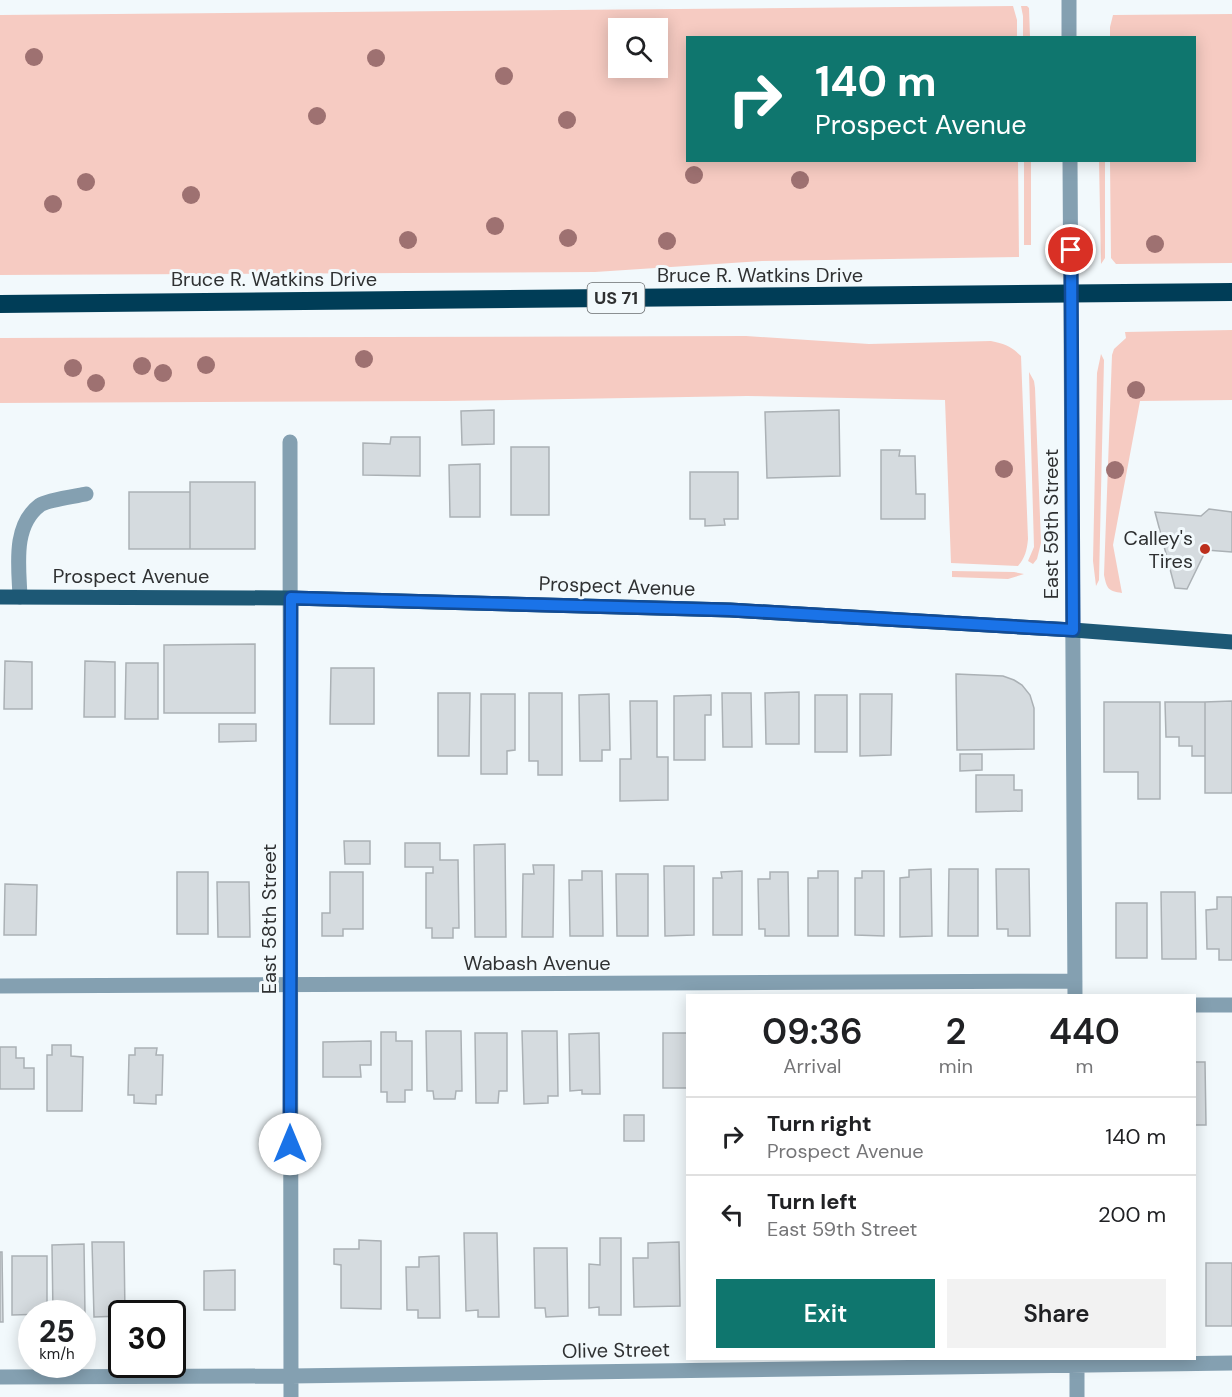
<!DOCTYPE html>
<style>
body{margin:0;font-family:"DM Sans",sans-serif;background:#f2f2f2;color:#202124;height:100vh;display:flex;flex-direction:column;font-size:22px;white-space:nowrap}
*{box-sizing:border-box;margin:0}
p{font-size:20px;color:#757577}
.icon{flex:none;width:33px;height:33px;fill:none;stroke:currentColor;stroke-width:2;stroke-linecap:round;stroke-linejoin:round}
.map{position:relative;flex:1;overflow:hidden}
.panel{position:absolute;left:686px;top:994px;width:510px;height:366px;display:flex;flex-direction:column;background:#fff;border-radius:0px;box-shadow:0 3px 15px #0003}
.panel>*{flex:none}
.guide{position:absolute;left:686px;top:36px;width:510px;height:126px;border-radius:0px;box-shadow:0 3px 15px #0003;background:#0f766e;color:#fff;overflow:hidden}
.controls{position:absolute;left:608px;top:18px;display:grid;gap:12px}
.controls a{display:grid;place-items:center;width:60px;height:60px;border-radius:0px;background:#fff;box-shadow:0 3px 15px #0003;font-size:30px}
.speed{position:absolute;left:18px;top:1300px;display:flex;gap:12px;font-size:30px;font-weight:700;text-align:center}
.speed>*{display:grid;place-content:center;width:78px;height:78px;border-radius:50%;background:#fff;box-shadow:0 3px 15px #0003;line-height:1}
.speed small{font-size:15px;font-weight:400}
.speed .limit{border:3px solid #111;border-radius:9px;background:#fff;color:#111}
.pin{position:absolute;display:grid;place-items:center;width:51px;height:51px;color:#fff;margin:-26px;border:3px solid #fff;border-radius:50%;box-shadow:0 2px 6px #0007}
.me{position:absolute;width:66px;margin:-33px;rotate:0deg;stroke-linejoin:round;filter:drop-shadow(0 0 4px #0008)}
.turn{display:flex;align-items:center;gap:21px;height:126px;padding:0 30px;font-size:27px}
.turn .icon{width:78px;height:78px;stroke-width:2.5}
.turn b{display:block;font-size:42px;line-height:51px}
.eta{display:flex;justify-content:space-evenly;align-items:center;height:102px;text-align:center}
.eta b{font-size:36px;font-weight:600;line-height:42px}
.primary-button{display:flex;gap:12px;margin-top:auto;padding:12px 30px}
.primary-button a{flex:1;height:69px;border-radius:0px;background:#0f766e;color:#fff;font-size:24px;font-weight:600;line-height:69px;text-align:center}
.primary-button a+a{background:#f2f2f2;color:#202124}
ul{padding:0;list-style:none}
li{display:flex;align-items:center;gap:18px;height:78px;padding:0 30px;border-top:2px solid #e0e0e0}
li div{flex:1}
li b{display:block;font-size:22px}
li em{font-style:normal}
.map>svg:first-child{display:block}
.green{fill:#f6cbc2;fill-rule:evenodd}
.building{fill:#d5dbdf;stroke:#abb1b5;stroke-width:1.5}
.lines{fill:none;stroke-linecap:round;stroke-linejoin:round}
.minor{stroke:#84a0b1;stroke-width:15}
.major{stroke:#1d5875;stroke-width:15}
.highway{stroke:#003d57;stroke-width:18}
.tree{fill:#9e7171}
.route-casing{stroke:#114b97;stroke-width:15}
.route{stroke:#1a73e8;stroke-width:10}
.poi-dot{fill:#bc2f1d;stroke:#f2f9fc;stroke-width:2}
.labels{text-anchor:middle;stroke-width:6;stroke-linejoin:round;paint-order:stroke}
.shield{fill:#f2f9fc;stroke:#6a6d6f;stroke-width:1.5}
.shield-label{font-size:18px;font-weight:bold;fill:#2f3132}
.street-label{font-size:20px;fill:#2f3132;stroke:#f2f9fc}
.poi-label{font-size:20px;fill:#2f3132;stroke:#f2f9fc;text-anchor:end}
</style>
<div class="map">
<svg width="1232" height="1397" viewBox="0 0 1232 1397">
<rect width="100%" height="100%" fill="#f2f9fc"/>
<!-- green -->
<path class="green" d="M1013,6l4,14v17l-330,1v122l331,1 1,96 -257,4 -167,11 -595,3v-260zM618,28h39v40h-39z
M1021,6h6l2,2 1,29h-7v-21z
M1232,14v249l-116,1 -5,-6 -1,-97 84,-1v-122l-84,-1v-10l3,-12z
M1024,161h7v84h-7z
M1099,161h6v97l-4,6z
M1232,330v70l-92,1 -27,144 9,48c-14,-2 -15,-4 -18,-18l8,-220 2,-6 12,-11 -1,-6z
M746,336l123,8 122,-3c14,3 20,5 30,15l7,183c-1,11 -3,19 -10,27l-67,-3 -6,-163 -198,-4 -302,5 -445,2v-65z
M1101,354l3,6 -5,220 -3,6 -3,-25 4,-188z
M1029,372l5,9 1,7 6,155 -4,16 -4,5 -5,-3 6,-14z
M952,571l62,1 10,2 -16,5 -56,-2z"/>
<!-- building -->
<path class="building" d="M494,410v34l-32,1 -1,-34z
M839,410l1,66 -73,2 -2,-66z
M391,437h29v39l-57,-1v-32l27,1z
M511,447h38v68h-38z
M881,450h19l-1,6h16l1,38h9v25h-44z
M480,464v53h-30l-1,-52z
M690,472h48v47h-14l1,6 -20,1v-7h-15z
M190,482h65v67h-65z
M129,492h61v57h-61z
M1209,509l23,3v40l-26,-2 -19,39 -12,-1 -20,-76 46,4z
M255,644v69h-91v-68z
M5,661l27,1v47h-28z
M85,661l30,1v55h-31z
M126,663h32v56h-33z
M331,668h43v56h-44z
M956,674l47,2 11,4 8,5 8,10 4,13v41l-77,1z
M799,692v52h-33l-1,-51z
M438,693h32l-1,63h-31z
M529,693h33v82h-24v-14h-9z
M722,693h29l1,54h-29z
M481,694h34v56l-8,1v23h-26z
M609,694l1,56h-8v11h-22l-1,-66z
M860,694h32l-1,61 -31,1z
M711,695v20h-6v45h-31v-64z
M815,695h32v57h-32z
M630,701h27v56h11v43l-48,1v-42h11z
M1232,701v92h-27v-91z
M1104,702h56v97h-22v-27h-34z
M1165,702h40v54h-13v-10h-13v-9h-13z
M219,724h37v17l-37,1z
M960,754h22v16l-22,1z
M976,775h38v15h8v21l-46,1z
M344,841h26v23h-25z
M405,843h35v17h18l1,68h-6v10h-21v-10h-6v-55h7v-6h-28z
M505,844l1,93h-31l-1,-92z
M533,865h21l-1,72h-31l1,-63h11z
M664,866h30v69l-29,1z
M931,869l1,67 -32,1v-59l9,-1v-7z
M949,869h29v67h-30z
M996,869h33l1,67h-22v-7h-11z
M582,871h20l1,65h-33l-1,-56h13z
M742,871v64h-29v-57h9l-1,-6z
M818,871h20v65h-30v-58h10z
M862,871h22v65l-29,-1v-57h7z
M177,872h31v62h-31z
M330,872h33v57h-20v7h-21v-23h8z
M770,872h18l1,64h-24v-7h-6l-1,-50h12z
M616,874h32v62h-31z
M217,882h32l1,55h-32z
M5,884l32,1 -1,50h-32z
M1161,892h34l1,67h-34z
M1217,897h15v63h-13v-11h-12l-1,-39 11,-1z
M1116,903h31v55h-31z
M426,1031h35l1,60h-6l-1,8h-21l-1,-8h-6z
M522,1031h35l1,65h-10v7l-24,1z
M381,1032h15v9h16v49h-7v12h-18v-10h-6z
M475,1033h32v58h-8l-1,12h-22z
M599,1033l1,61h-18v-4l-12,1 -1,-57z
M663,1033h24v55h-24z
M371,1041v24h-11l1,12h-38v-35z
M52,1045h19v11l12,1 -1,54h-35v-56h5z
M0,1047h16v11h8v10h10v21h-34z
M135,1048h22l-1,7h7l-1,40h-6v9l-22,-1v-8h-6l1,-40h6z
M1194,1062h11l1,63h-12z
M624,1115h20v26h-20z
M464,1233h33l2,84h-21v-7l-12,1z
M600,1238h21v77h-22v-8l-10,1v-44l11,1z
M359,1240l22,1v68l-40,-1v-43l-7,-1v-15h25z
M92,1242h32l1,72h-3v2l-28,1z
M679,1242l1,64 -46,1 -1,-49h15v-15z
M84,1244l1,71 -32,-1 -1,-69z
M534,1248h33l1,68 -22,1 -1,-9h-10z
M0,1252h2l1,70h-3z
M12,1256h35v58l-35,1z
M439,1256l1,62h-22v-8h-11l-1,-43h13v-10z
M1206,1263h26v63h-26z
M235,1270v40h-31v-39z"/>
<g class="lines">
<!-- minor -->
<path class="minor" d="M1069,0v38
M1070,160l5,836
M290,442l1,955
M20,597c-1,-30 -8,-71 20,-92 7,-5 36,-9 46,-11
M0,986l1075,-5
M1194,1005h38
M1077,1359v38
M0,1377l291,-1 941,-13"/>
<!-- major -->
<path class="major" d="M0,597l291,1 439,12 343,20 159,12"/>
<!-- highway -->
<path class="highway" d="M0,304l1232,-12"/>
</g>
<!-- trees -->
<g class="tree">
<circle cx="34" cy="57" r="9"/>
<circle cx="376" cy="58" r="9"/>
<circle cx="504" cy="76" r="9"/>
<circle cx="317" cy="116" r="9"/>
<circle cx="567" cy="120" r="9"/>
<circle cx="694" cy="175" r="9"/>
<circle cx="800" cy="180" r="9"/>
<circle cx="86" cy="182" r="9"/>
<circle cx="191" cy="195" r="9"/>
<circle cx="53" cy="204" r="9"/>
<circle cx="495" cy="226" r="9"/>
<circle cx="568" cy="238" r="9"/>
<circle cx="408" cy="240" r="9"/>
<circle cx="667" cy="241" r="9"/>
<circle cx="1155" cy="244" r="9"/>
<circle cx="364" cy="359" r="9"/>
<circle cx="206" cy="365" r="9"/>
<circle cx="142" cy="366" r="9"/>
<circle cx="73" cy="368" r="9"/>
<circle cx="163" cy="373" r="9"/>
<circle cx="96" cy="383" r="9"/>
<circle cx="1136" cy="390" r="9"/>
<circle cx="1004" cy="469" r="9"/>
<circle cx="1115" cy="470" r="9"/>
</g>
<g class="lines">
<defs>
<path id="route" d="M290,1144l1,-546 439,12 343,20 -2,-380"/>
</defs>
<!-- route casing -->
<use href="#route" class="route-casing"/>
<!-- route -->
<use href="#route" class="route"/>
</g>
<!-- markers -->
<circle class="poi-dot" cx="1205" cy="549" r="6"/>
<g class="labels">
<!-- shield labels -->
<rect class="shield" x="587.5" y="283" width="57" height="30" rx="4.5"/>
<g class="shield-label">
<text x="616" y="304">US 71</text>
</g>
<!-- street labels -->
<g class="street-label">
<text x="760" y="282">Bruce R. Watkins Drive</text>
<text x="274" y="286">Bruce R. Watkins Drive</text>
<text transform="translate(1051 524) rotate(-90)" y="7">East 59th Street</text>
<text x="131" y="583">Prospect Avenue</text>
<text transform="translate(617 586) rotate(2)" y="7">Prospect Avenue</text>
<text transform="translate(269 919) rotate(-90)" y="7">East 58th Street</text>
<text x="537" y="970">Wabash Avenue</text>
<text transform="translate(616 1350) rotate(-1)" y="7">Olive Street</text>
</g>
<!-- poi labels -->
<g class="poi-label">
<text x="1193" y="545">Calley's<tspan x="1193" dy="23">Tires</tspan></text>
</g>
</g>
</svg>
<div class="controls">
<a><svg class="icon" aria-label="search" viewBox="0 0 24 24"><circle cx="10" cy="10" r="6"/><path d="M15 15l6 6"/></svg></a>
</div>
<div class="speed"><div>25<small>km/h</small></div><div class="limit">30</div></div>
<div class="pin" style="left:1071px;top:250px;background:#d93025"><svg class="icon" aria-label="arrive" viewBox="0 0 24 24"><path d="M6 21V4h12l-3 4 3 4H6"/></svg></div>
<svg class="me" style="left:290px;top:1144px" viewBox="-20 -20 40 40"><circle r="19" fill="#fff"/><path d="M0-13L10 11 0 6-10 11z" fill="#1a73e8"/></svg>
<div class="guide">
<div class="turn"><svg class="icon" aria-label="right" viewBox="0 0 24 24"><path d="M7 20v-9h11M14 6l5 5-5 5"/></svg><div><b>140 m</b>Prospect Avenue</div></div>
</div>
<section class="panel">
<div class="eta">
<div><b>09:36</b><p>Arrival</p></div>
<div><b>2</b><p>min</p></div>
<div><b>440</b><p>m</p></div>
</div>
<ul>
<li><svg class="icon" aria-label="right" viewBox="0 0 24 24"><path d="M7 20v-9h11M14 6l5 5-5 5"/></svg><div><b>Turn right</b><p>Prospect Avenue</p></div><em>140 m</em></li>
<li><svg class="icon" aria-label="left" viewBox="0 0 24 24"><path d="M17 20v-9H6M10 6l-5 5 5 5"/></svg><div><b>Turn left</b><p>East 59th Street</p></div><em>200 m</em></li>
</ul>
<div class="primary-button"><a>Exit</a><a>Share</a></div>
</section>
</div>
